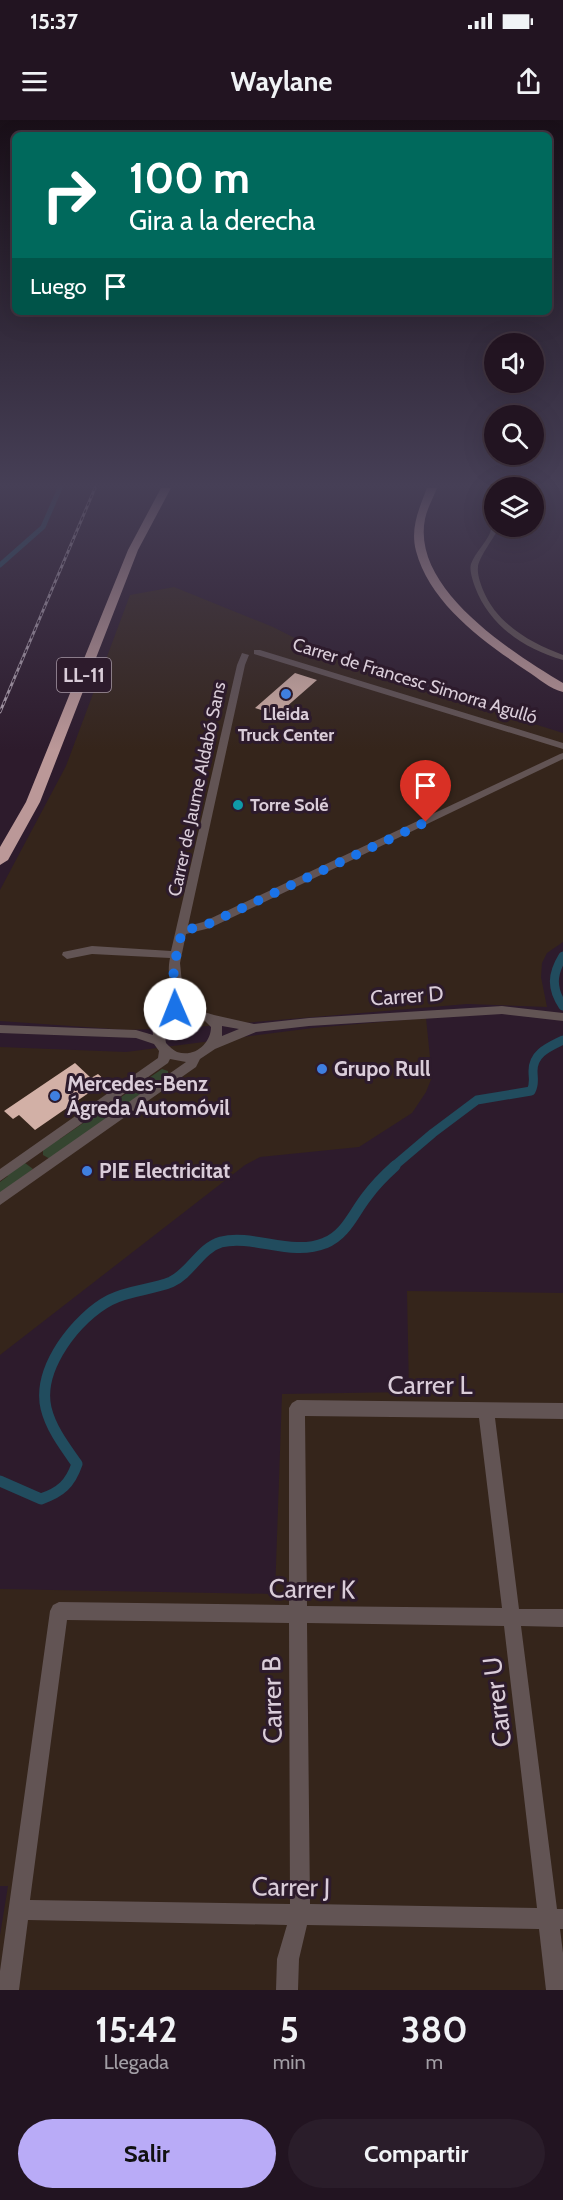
<!DOCTYPE html>
<html lang="es">
<meta charset="utf-8">
<style>
body{margin:0;font-family:Cabin,sans-serif;background:#2a1d2a;color:#f1f3f6;height:100vh;display:flex;flex-direction:column;font-size:22px;white-space:nowrap}
*{box-sizing:border-box;margin:0}
p{font-size:20px;color:#a29ea5}
.icon{flex:none;width:33px;height:33px;fill:none;stroke:currentColor;stroke-width:2;stroke-linecap:round;stroke-linejoin:round}
.map{position:relative;height:1870px;overflow:hidden}
.details{display:flex;flex-direction:column;background:#221421;flex:1}
.details>*{flex:none}
.hud{position:absolute;left:12px;top:12px;width:540px;height:183px;border-radius:9px;box-shadow:0 6px 24px #0002,0 0 0 2px #3f333f;background:#00695c;color:#fff;overflow:hidden}
.controls{position:absolute;left:484px;top:213px;display:grid;gap:12px}
.controls a{display:grid;place-items:center;width:60px;height:60px;border-radius:50%;background:#221421;box-shadow:0 6px 24px #0002,0 0 0 2px #3f333f;font-size:30px}
.pin{position:absolute;display:grid;place-items:center;width:51px;height:51px;color:#fff;margin:-62px -26px;border-radius:50% 50% 50% 0;rotate:-45deg;box-shadow:0 0 6px #0007}
.pin .icon{rotate:45deg}
.me{position:absolute;width:66px;margin:-33px;rotate:359deg;stroke-linejoin:round;filter:drop-shadow(0 0 4px #0008)}
.turn{display:flex;align-items:center;gap:21px;height:126px;padding:0 18px;font-size:27px}
.turn .icon{width:78px;height:78px;stroke-width:2.5}
.turn b{display:block;font-size:42px;line-height:51px}
.then{display:flex;align-items:center;height:57px;padding:0 18px;background:#0003;gap:12px;font-size:22px}
.eta{display:flex;justify-content:space-evenly;align-items:center;height:102px;text-align:center}
.eta b{font-size:36px;font-weight:700;line-height:42px}
.primary-button{display:flex;gap:12px;margin-top:auto;padding:12px 18px}
.primary-button a{flex:1;height:69px;border-radius:36px;background:#b9abf7;color:#111;font-size:24px;font-weight:700;line-height:69px;text-align:center}
.primary-button a+a{background:#2a1d2a;color:#f1f3f6}
.status{display:flex;justify-content:space-between;align-items:center;height:42px;padding:0 30px;background:#221421;direction:ltr}
.status svg{height:16px;fill:currentColor}
header{display:flex;justify-content:space-between;align-items:center;height:78px;padding:0 18px;background:#221421;font-size:27px;font-weight:700}
.map>svg:first-child{display:block}
.industrial{fill:#35251b}
.green{fill:#354530}
.lines{fill:none;stroke-linecap:round;stroke-linejoin:round}
.canal-far2{stroke:#214c5e;stroke-width:5}
.canal-far1{stroke:#214c5e;stroke-width:9}
.canal{stroke:#214c5e;stroke-width:11}
.building{fill:#d2b0a6}
.minor{fill:#625454;fill-rule:evenodd}
.highway{fill:#bb9898;fill-rule:evenodd}
.rail-casing{stroke:#aea0ad;stroke-width:3}
.rail{stroke:#2d1b2c;stroke-width:1.5;stroke-dasharray:4;stroke-linecap:butt}
.route{stroke:#1a73e8;stroke-width:10;stroke-dasharray:0 18}
.shop-dot{fill:#3f7fe0;stroke:#2d1b2c;stroke-width:2}
.culture-dot{fill:#0f9aa8;stroke:#2d1b2c;stroke-width:2}
.labels{text-anchor:middle;stroke-width:6;stroke-linejoin:round;paint-order:stroke}
.far-street-label{font-size:18px;fill:#dacdd9;stroke:#2d1b2c}
.far-poi-label{font-size:18px;font-weight:bold;fill:#dacdd9;stroke:#2d1b2c}
.shield{fill:#2d1b2c;stroke:#a698a5;stroke-width:1.5}
.shield-label{font-size:20px;font-weight:bold;fill:#dacdd9}
.street-label{font-size:21px;fill:#dacdd9;stroke:#2d1b2c}
.poi-label{font-size:21px;font-weight:bold;fill:#dacdd9;stroke:#2d1b2c;text-anchor:start}
.near-street-label{font-size:26px;fill:#dacdd9;stroke:#2d1b2c}
</style>
<div class="status"><b>15:37</b><svg viewBox="0 0 49 12"><path d="M0 12V9h3v3zM5 12V6h3v6zM10 12V3h3v9zM15 12V0h3v12zM26 1h20v11H26zM47 4h2v5h-2z"/></svg></div>
<header><svg class="icon" aria-label="menu" viewBox="0 0 24 24"><path d="M4 6h16M4 12h16M4 18h16"/></svg>Waylane<svg class="icon" aria-label="share" viewBox="0 0 24 24"><path d="M12 15V3M7 8l5-5 5 5M5 13v7h14v-7"/></svg></header>
<div class="map">
<svg width="563" height="1870" viewBox="0 0 563 1870">
<rect width="100%" height="100%" fill="#2d1b2c"/>
<!-- industrial -->
<path class="industrial" d="M174,467l99,40 77,39 213,67v209l-16,11 -5,10 -1,14 6,30 -80,-3 -271,23 -68,3 -128,-9v-131l66,-124 64,-171z
M426,898l6,59 -6,15 -14,21 -53,34 -99,10 -15,8 -245,190v-308l126,5 187,-24z
M407,1171l156,2v697h-563v-55l8,-49h-8v-297l275,5 7,-200 127,-2z"/>
<!-- green -->
<path class="green" d="M162,949l6,2v4l-118,84 -7,-4v-6l15,-11 2,1z
M25,1043l8,6 -33,25v-12l8,-6 -2,-2z"/>
<g class="lines">
<!-- canal-far2 -->
<path class="canal-far2" d="M0,445l43,-38 17,-39"/>
<!-- canal-far1 -->
<path class="canal-far1" d="M563,836c-11,18 -12,32 0,50
M393,1047l40,-34 44,-33 54,-9c4,-7 2,-12 2,-20 0,-18 16,-24 30,-31"/>
<!-- canal -->
<path class="canal" d="M0,1361l41,18c20,-7 29,-15 36,-35 -12,-17 -26,-35 -31,-56 -9,-40 31,-91 64,-108 19,-10 42,-10 61,-18 20,-9 29,-34 50,-40 33,-8 70,15 104,1 21,-8 29,-31 42,-47 8,-11 18,-21 28,-30"/>
</g>
<!-- building -->
<path class="building" d="M295,553l22,7 -40,35 -22,-7z
M75,943l16,15 7,-4 8,7 -71,49 -16,-15 -6,4 -9,-8z"/>
<g class="lines">
<!-- minor -->
<path class="minor" d="M495,374v32h2v5c-4,8 -19,28 -19,36 -1,8 3,17 5,23 14,34 47,53 80,65v5c-39,-11 -74,-35 -88,-73 -2,-6 -6,-17 -4,-23 4,-11 14,-20 19,-31 4,-10 1,-26 2,-37z
M254,530h6l303,93v6l-309,-95z
M242,533l7,2 -4,10 -57,261 15,-4 357,-168 3,-1v6l-353,169 -24,6 -6,29 3,30 -4,17 12,-2 23,7 40,9 55,-6 193,-12 61,7v8l-61,-7 -193,12 -53,6 -41,17 -15,10 -4,8 -196,138v-13l186,-130 -16,-3 -2,4 -168,118v-12l158,-111 1,-7 -5,-7 -18,-6 -136,-5v-8l136,5 17,5c-2,-11 11,-14 14,-24 7,-19 -1,-35 3,-53l-78,-4 -25,5 -5,-4 1,-3 29,-6 79,5 66,-286zM191,896l13,4 7,7c0,16 -16,31 -34,25 -4,-2 -8,-6 -11,-9l-2,-12 12,-12zM222,906l17,3 -17,7z
M297,1280l266,3v16l-68,-1 24,191h44v18l-42,-1 36,283h6v20h-3l3,24v37h-17l-7,-61 -232,-4 -8,34 -1,31h-22l1,-31 10,-34 -259,-5 -9,70h-19v-19l50,-360 3,-6 6,-3 230,3v-197l3,-5zM305,1296l174,2 23,190 -195,-2zM67,1500l222,3 1,281 -260,-4zM307,1503l197,3 33,282 -227,-4z"/>
<!-- highway -->
<path class="highway" d="M161,368h10l-33,62 -98,252 -32,58 -8,5v-18l26,-45 102,-252z
M427,368h10c-4,10 -10,21 -12,31 -14,70 88,134 138,164v9c-13,-3 -25,-14 -36,-21 -43,-29 -97,-67 -111,-120 -6,-23 3,-42 11,-63z"/>
<defs>
<path id="rail" d="M0,592l95,-224"/>
</defs>
<!-- rail casing -->
<use href="#rail" class="rail-casing"/>
<!-- rail -->
<use href="#rail" class="rail"/>
</g>
<!-- sky -->
<linearGradient id="sky" x2="0" y2="1"><stop stop-color="#190f18"/><stop offset="0.58" stop-color="#463f56"/><stop offset="1" stop-color="#463f56" stop-opacity="0"/></linearGradient>
<rect width="563" height="630" fill="url(#sky)"/>
<g class="lines">
<!-- route -->
<path class="route" d="M175,889l2,-16 -4,-23 9,-39 24,-6 220,-103"/>
</g>
<!-- markers -->
<g class="shop-dot">
<circle cx="286" cy="574" r="6"/>
<circle cx="322" cy="949" r="6"/>
<circle cx="55" cy="976" r="6"/>
<circle cx="87" cy="1051" r="6"/>
</g>
<circle class="culture-dot" cx="238" cy="685" r="6"/>
<g class="labels">
<!-- far-street labels -->
<g class="far-street-label">
<text transform="translate(415 561) rotate(17)" y="6">Carrer de Francesc Simorra Agulló</text>
<text transform="translate(197 669) rotate(-78)" y="6">Carrer de Jaume Aldabó Sans</text>
</g>
<!-- far-poi labels -->
<g class="far-poi-label">
<text x="286" y="600">Lleida<tspan x="286" dy="21">Truck Center</tspan></text>
<text x="250" y="691" text-anchor="start">Torre Solé</text>
</g>
<!-- shield labels -->
<rect class="shield" x="57" y="538" width="54" height="34" rx="4.5"/>
<g class="shield-label">
<text x="84" y="562">LL-11</text>
</g>
<!-- street labels -->
<g class="street-label">
<text transform="translate(407 876) rotate(-4)" y="7">Carrer D</text>
</g>
<!-- poi labels -->
<g class="poi-label">
<text x="334" y="956">Grupo Rull</text>
<text x="67" y="971">Mercedes-Benz<tspan x="67" dy="24">Ágreda Automóvil</tspan></text>
<text x="99" y="1058">PIE Electricitat</text>
</g>
<!-- near-street labels -->
<g class="near-street-label">
<text x="430" y="1274">Carrer L</text>
<text transform="translate(312 1469) rotate(1)" y="9">Carrer K</text>
<text transform="translate(272 1580) rotate(-91)" y="9">Carrer B</text>
<text transform="translate(497 1582) rotate(-97)" y="9">Carrer U</text>
<text transform="translate(291 1767) rotate(1)" y="9">Carrer J</text>
</g>
</g>
</svg>
<div class="controls">
<a><svg class="icon" aria-label="sound" viewBox="0 0 24 24"><path d="M4 9h4l5-4v14l-5-4H4zM17 9q2 3 0 6"/></svg></a>
<a><svg class="icon" aria-label="search" viewBox="0 0 24 24"><circle cx="10" cy="10" r="6"/><path d="M15 15l6 6"/></svg></a>
<a><svg class="icon" aria-label="layers" viewBox="0 0 24 24"><path d="M12 4l9 5-9 5-9-5zM3 14l9 5 9-5"/></svg></a>
</div>
<div class="pin" style="left:426px;top:702px;background:#d93025"><svg class="icon" aria-label="arrive" viewBox="0 0 24 24"><path d="M6 21V4h12l-3 4 3 4H6"/></svg></div>
<svg class="me" style="left:175px;top:889px" viewBox="-20 -20 40 40"><circle r="19" fill="#fff"/><path d="M0-13L10 11 0 6-10 11z" fill="#1a73e8"/></svg>
<div class="hud">
<div class="turn"><svg class="icon" aria-label="right" viewBox="0 0 24 24"><path d="M7 20v-9h11M14 6l5 5-5 5"/></svg><div><b>100 m</b>Gira a la derecha</div></div>
<div class="then">Luego<svg class="icon" aria-label="arrive" viewBox="0 0 24 24"><path d="M6 21V4h12l-3 4 3 4H6"/></svg></div>
</div>
</div>
<section class="details">
<div class="eta">
<div><b>15:42</b><p>Llegada</p></div>
<div><b>5</b><p>min</p></div>
<div><b>380</b><p>m</p></div>
</div>
<div class="primary-button"><a>Salir</a><a>Compartir</a></div>
</section>
